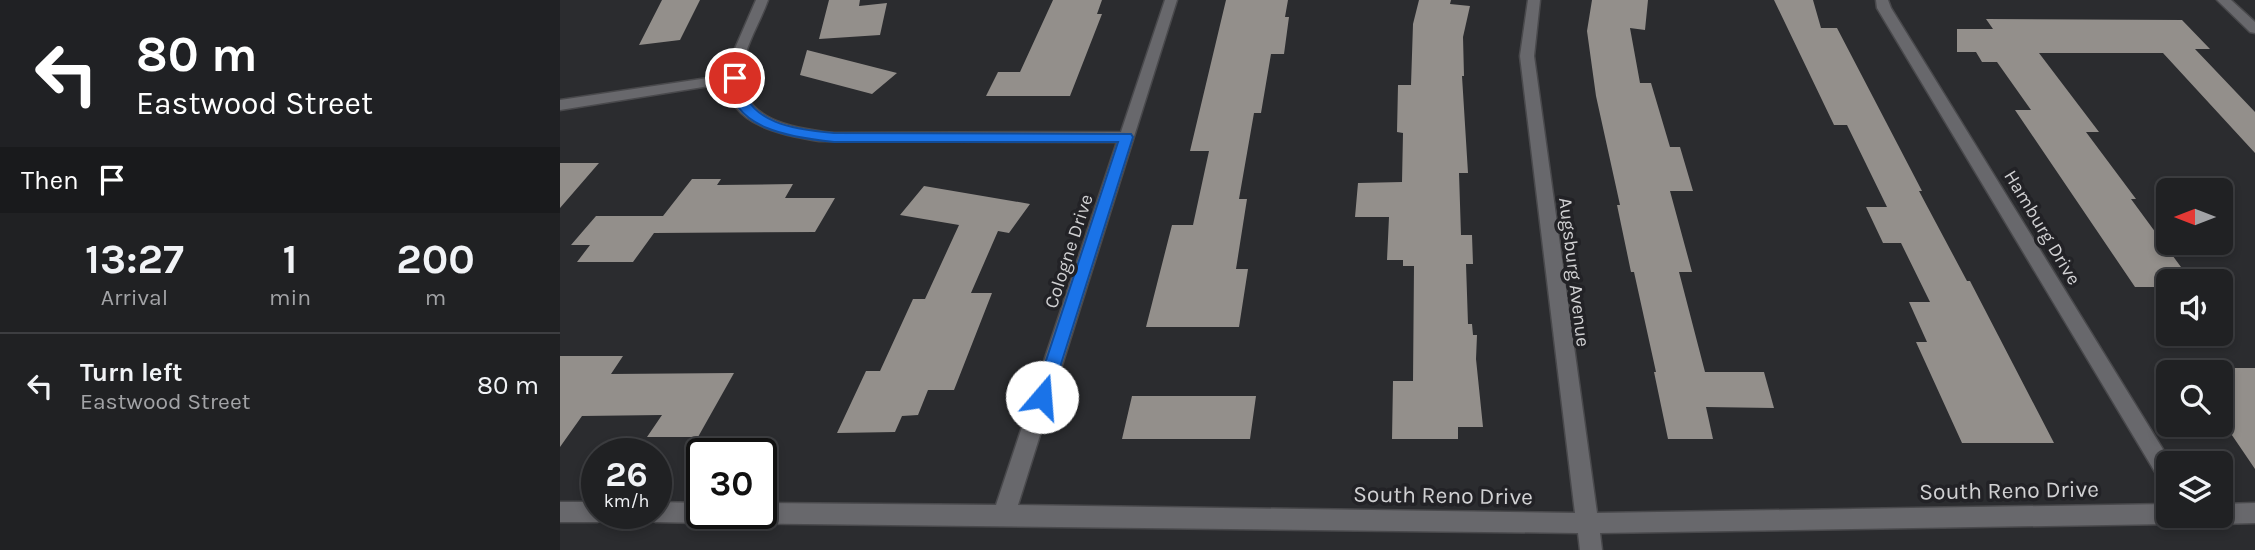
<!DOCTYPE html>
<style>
body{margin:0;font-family:Karla,sans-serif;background:#2d2e30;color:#f1f3f6;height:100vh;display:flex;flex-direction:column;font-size:26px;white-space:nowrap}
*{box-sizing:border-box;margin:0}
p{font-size:23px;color:#a2a3a6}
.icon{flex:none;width:38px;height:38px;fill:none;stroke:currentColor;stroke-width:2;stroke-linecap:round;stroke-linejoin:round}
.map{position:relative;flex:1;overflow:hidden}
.drawer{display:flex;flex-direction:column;background:#202123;width:560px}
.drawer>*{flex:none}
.hud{background:#202124;color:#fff;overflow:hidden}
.needle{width:46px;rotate:270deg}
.tools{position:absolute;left:1596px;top:178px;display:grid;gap:14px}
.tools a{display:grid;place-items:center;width:77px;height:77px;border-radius:10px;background:#202123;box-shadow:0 4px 10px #0003,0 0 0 2px #3d3e41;font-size:35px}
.speed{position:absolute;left:21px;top:438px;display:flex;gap:14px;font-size:35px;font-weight:700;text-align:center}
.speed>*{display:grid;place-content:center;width:91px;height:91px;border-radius:50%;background:#202123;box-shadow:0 4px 10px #0003,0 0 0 2px #3d3e41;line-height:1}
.speed small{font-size:18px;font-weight:400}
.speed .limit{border:4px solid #111;border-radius:10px;background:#fff;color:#111}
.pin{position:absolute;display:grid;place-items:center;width:60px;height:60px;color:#fff;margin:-30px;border:4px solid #fff;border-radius:50%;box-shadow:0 2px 7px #0007}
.me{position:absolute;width:77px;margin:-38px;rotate:18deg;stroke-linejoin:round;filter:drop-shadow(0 0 5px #0008)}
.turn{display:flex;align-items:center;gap:24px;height:147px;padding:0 21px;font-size:32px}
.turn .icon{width:91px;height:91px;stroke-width:2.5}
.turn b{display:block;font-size:49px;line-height:60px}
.then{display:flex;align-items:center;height:66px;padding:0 21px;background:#0003;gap:14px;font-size:26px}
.eta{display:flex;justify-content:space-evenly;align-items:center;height:119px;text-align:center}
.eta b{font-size:42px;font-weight:700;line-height:49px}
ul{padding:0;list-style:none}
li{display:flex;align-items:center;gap:21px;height:105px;padding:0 21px;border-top:2px solid #3d3e41}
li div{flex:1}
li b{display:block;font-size:26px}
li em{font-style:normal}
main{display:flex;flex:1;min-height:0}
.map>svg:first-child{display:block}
.building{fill:#938f8b}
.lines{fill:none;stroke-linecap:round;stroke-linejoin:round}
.minor-casing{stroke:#49494c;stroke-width:3}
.minor{fill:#68686c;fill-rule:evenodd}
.route{fill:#1a73e8;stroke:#114b97;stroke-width:2}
.labels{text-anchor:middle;stroke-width:7;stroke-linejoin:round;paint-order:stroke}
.street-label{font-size:19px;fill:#d1d1d3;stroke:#222226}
.near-street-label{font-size:23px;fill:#d1d1d3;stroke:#222226}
</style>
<main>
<section class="drawer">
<div class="hud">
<div class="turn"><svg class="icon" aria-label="left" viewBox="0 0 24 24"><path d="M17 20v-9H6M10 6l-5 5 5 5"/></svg><div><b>80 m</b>Eastwood Street</div></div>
<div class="then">Then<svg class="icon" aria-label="arrive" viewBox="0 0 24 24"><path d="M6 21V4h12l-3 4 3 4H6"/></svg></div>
</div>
<div class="eta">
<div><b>13:27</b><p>Arrival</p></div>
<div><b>1</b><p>min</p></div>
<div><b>200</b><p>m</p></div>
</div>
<ul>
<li><svg class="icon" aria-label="left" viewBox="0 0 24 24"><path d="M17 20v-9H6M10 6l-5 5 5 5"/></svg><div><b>Turn left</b><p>Eastwood Street</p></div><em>80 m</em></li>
</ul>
</section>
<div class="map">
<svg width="1695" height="550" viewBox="0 0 1695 550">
<rect width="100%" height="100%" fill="#2b2c2f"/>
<!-- building -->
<path class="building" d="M102,0h38l-20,40 -41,5z
M269,0h31l-1,6 28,-3 -7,32 -61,4z
M493,0h49l-5,14h5l-32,82h-84l12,-24h22z
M666,0h62l-3,17h4l-5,37h-13l-10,59h-7l-15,86h8l-11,70h12l-9,58h-93l26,-102h21l16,-74h-19z
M859,0h32l-1,4 20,2 -7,31 1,39h-2l6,97h-9l2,62h11l1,29h-7l2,60h4l1,11h4l-1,24 7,68h-25v12h-66l1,-58h20l1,-115h-11v-6h-16l2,-43h-34l3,-34 44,-1 1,-49 -6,-1 1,-47h13l2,-61z
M1032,0h56l-3,30 -15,-2 10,55h11l19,64h10l13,44h-23l22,81h-13l26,100h59l10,36 -68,-1 7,32h-45l-14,-67h2l-22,-100h-3l-14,-67h3l-24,-109 -9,-65z
M1214,0h39l8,28h16l85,163h-3l48,90h3l84,162h-92l-46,-101h11l-18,-40h21l-29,-59h-18l-17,-36h21l-40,-82h-13z
M1426,19l196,1 28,29h-15l60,63v41l-92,-100h-124l60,79h-13l50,67h-5l61,83h-24v5h-33l-120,-177h16l-34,-48h-15l-6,-10h-19v-23h36z
M247,50l90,23 -25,21 -72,-19z
M0,163h39l-39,45z
M132,179h29l-4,6 76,-1 -8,14h50l-20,34 -161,1 -21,29h-56l13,-17h-19l25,-29h67z
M364,186l106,18 -21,29 -11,-2 -27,62h21l-38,97h-26l-10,25 -16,1 -7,16 -58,1 29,-62h14l33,-72h12l34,-74 -59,-10z
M0,356h63l-12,18 123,-1 -36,64h-51l15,-22 -80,1 -22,31z
M1661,368h34v101l-34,-50z
M572,396h124l-6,43h-128z"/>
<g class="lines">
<defs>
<path id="minor" d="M196,0h12c-8,23 -24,47 -26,71 -4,50 55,58 92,62l287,-1 44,-132h12l-159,505 557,8 -55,-457 8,-56h12l-6,56 63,457 571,-9v12h10l-2,5 -8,3 -568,9 2,17h-22l-2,-17 -862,-10 -7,-3 -7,3 -46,-1 -8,-3 -2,-6h10v-11l46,1v10h59v-10l235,2 121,-363 -298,-1c-31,-5 -91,-15 -91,-58l-168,27v-10l168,-25 5,-22z
M1316,0h12l3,8 281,456h-4v20l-7,-2 -284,-474z
M1657,0h14l24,22v11l-5,-1z
M0,502h37v11h10l-2,6 -8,3h-37z
M1695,503v20l-34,1 -8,-3 -2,-5h10v-12z"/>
</defs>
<!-- minor casing -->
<use href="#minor" class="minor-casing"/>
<!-- minor -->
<use href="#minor" class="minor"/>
</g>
<!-- route -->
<path class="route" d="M175,74l7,4c1,46 57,52 92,55l297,1 2,3 -84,265 -7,2 -6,-2 -2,-5 84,-255h-284c-39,-4 -105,-12 -105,-64z"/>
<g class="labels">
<!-- street labels -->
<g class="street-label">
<text transform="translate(1483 227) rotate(59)" y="7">Hamburg Drive</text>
<text transform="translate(508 251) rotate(-72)" y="7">Cologne Drive</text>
<text transform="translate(1015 272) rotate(83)" y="7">Augsburg Avenue</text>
</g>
<!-- near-street labels -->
<g class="near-street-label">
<text transform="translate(1449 490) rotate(-1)" y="8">South Reno Drive</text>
<text transform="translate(883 495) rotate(1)" y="8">South Reno Drive</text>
</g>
</g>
</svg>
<div class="tools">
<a><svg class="needle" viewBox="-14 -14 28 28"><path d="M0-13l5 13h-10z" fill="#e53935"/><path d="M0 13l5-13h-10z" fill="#a2a3a6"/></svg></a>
<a><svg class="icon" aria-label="sound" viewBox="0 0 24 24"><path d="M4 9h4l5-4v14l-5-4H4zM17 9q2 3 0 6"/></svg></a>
<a><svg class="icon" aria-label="search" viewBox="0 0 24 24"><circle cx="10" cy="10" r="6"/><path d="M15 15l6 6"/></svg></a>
<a><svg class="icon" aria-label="layers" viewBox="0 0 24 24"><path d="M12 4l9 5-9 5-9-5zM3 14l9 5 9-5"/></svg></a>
</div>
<div class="speed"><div>26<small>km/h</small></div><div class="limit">30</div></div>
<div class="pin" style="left:175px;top:78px;background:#d93025"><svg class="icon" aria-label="arrive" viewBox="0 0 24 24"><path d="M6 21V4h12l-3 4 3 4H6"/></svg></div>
<svg class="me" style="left:482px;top:397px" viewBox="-20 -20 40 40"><circle r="19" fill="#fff"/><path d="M0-13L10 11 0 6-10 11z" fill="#1a73e8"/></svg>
</div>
</main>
